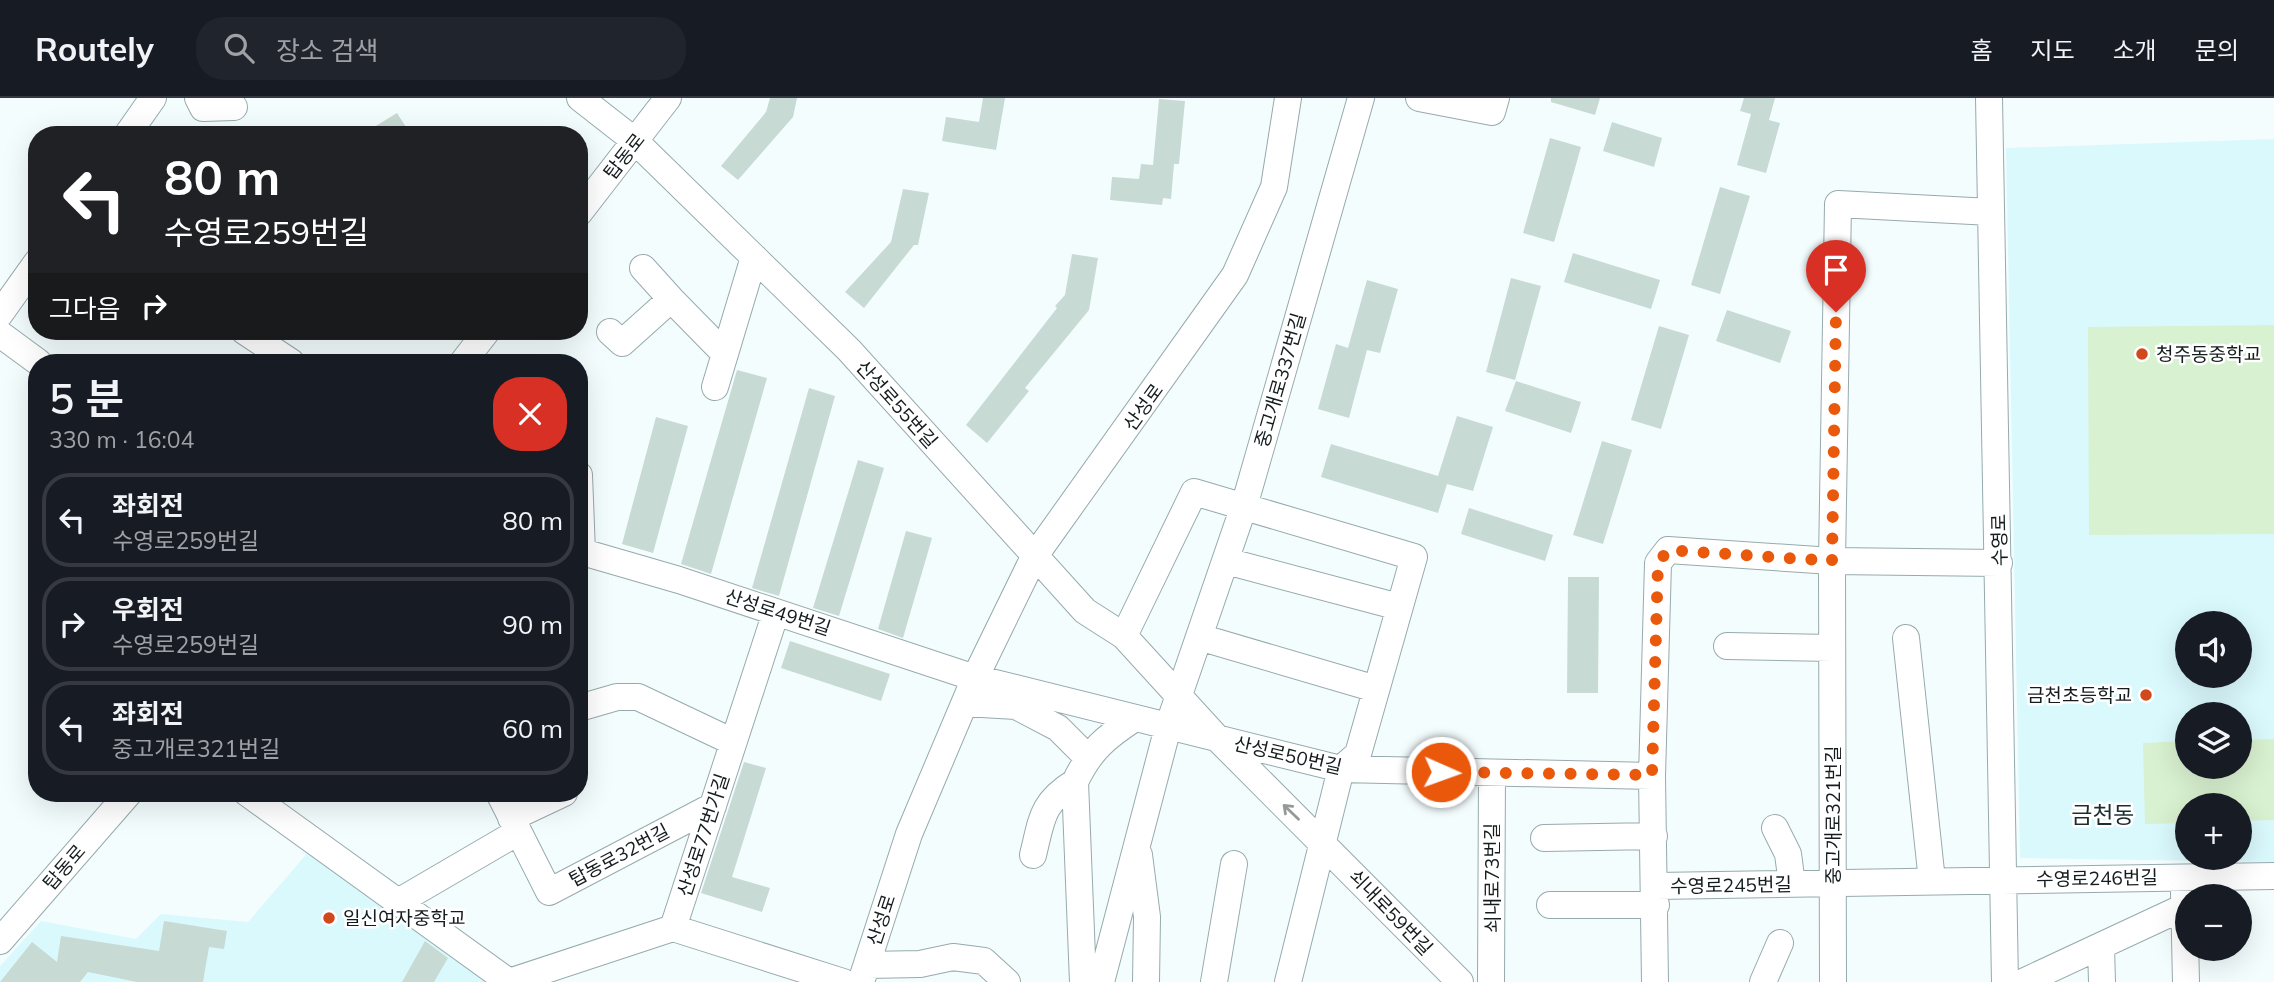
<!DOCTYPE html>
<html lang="ko">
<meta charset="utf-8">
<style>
body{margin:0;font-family:Mulish,"Noto Sans KR",sans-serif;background:#20242c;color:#f1f3f6;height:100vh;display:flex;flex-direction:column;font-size:26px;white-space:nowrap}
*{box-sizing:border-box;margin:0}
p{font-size:23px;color:#9ea1a6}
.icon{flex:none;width:38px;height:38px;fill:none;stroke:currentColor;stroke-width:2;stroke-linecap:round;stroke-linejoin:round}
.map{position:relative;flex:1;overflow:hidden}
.details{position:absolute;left:28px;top:256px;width:560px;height:448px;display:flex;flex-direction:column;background:#171b24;border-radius:28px;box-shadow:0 7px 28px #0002}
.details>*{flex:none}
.banner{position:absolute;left:28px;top:28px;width:560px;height:214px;border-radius:28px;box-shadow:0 7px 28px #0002;background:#202124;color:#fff;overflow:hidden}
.buttons{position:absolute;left:2175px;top:513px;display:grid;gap:14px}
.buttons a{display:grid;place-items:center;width:77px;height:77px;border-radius:50%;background:#171b24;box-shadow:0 7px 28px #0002;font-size:35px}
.pin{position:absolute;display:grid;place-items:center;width:60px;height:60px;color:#fff;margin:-72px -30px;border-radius:50% 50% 50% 0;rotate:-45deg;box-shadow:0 0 7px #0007}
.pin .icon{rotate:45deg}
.me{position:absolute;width:77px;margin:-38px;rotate:92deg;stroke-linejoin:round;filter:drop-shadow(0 0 5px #0008)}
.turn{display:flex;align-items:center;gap:24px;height:147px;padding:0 21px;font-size:32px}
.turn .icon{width:91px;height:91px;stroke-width:2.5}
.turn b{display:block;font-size:49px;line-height:60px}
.then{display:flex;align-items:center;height:66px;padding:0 21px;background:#0003;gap:14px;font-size:26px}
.round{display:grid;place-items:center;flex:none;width:74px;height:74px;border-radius:28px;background:#20242c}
.headline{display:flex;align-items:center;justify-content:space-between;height:119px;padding:0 21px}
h1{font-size:42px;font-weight:600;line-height:52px}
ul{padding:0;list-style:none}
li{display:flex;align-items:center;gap:21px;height:94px;margin:0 14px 10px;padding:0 7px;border:4px solid #363941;border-radius:28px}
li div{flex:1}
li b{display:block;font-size:26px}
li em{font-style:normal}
header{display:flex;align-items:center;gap:42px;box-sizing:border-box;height:98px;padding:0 35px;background:#171b24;border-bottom:2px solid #363941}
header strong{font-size:33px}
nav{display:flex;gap:38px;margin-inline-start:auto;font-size:24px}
.search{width:490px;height:63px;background:#20242c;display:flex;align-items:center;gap:18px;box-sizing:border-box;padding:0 24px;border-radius:28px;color:#9ea1a6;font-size:26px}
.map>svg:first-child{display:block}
.built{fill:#daf9fd;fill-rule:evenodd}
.green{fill:#d8f1d0}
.building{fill:#c7dad3}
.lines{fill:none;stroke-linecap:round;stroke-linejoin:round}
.minor-casing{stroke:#96aaad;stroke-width:28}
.minor{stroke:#fff;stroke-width:26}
.oneway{stroke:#969999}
.route{stroke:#ea580c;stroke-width:12;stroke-dasharray:0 21.6}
.poi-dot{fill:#d0481b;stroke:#fff;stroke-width:2.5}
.labels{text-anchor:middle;stroke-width:5;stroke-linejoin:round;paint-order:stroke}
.street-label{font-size:19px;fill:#151c1d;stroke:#fff}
.poi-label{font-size:19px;fill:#151c1d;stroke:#fff;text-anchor:start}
.quarter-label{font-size:23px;fill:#1c2d2f;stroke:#fff}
</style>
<header>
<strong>Routely</strong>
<div class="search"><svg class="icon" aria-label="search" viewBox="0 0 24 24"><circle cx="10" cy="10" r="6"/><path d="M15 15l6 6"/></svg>장소 검색</div>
<nav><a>홈</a><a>지도</a><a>소개</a><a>문의</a></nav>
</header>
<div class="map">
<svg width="2274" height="884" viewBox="0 0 2274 884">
<rect width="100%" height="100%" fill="#f4fdfe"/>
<!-- built -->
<path class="built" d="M2274,41v723l-254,-4 -14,-710zM2188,525h52v53h-52zM2188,616h52v52h-52zM2188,707h52v53h-52z
M310,752l173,123 3,9h-486v-16l41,-45 95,18 25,-25 87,8z"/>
<!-- green -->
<path class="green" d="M2274,227v209l-185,1 -1,-208z
M2274,641v81l-34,1v-16h-52l-1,18 -42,1 -2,-81 44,-2 1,25h52v-26z"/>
<!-- building -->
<path class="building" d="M770,0h27l-4,19 -55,63 -17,-14 45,-54z
M983,0h22l-9,52 -54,-9 4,-24 33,5z
M1551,0h49l-5,17 -44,-13z
M1744,0h31l-6,22 11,3 -14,50 -29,-8 14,-51 -11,-3z
M1159,1l26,2 -6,63h-5l-3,35 -8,-1 -1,7 -52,-5 2,-23 27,2 2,-15 12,1z
M397,15l14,22h-50z
M1612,24l50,16 -8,29 -51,-16z
M1550,40l31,9 -27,95 -31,-9z
M1720,89l30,9 -30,98 -29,-9z
M903,91l26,4 -11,52h-4l-50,63 -19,-16 46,-50z
M1573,155l87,27 -9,29 -87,-27z
M1072,156l26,4 -9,52 -64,78 4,3 -42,52 -21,-18 91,-117 -2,-2 10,-11z
M1511,180l30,8 -26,94 -29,-8z
M1367,182l31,9 -18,64 -13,-3 -18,68 -31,-9 18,-65 12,4z
M1727,212l64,21 -11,32 -64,-22z
M1659,228l30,9 -28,94 -30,-9z
M737,272l30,8 -56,196 -30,-10z
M1516,283l65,21 -10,31 -66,-22z
M809,290l26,8 -56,200 -27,-8z
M1457,318l36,11 -20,64 -26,-7 -9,29 -117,-36 10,-33 107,32z
M656,319l32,9 -35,127 -31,-9z
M1602,343l30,9 -29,94 -30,-9z
M858,362l26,8 -45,148 -26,-8z
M1469,410l84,27 -8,26 -84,-27z
M906,433l26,7 -29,100 -25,-9z
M1568,479h31l-1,116h-31z
M790,543l100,33 -9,27 -100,-33z
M744,664l22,6 -34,109 38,11 -8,24 -61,-19z
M164,823l63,10 -3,18 -15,-2 -6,35h-66l-49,-10 -8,10h-80l32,-40 25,20 4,-26 98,15z
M425,843l23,17 -14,24h-32z"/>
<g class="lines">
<defs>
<path id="minor" d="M198,0l5,10 31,-1
M580,0l55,43 214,209 236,261 39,25 94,103 242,243
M1419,0l73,14 4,-14
M1989,0l16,884
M127,37l26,-37
M579,115l89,-115
M643,170l28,31
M0,216l37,-52
M244,233l47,31
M610,234l12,11 49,-44 54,55
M0,236l38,28
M463,264l24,-31
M715,289l39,-130
M579,377l3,77
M579,453l100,29 296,98 366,91 311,7
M1226,463l173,46
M1124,538l70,-144 220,65 -56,197 -17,15 -53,213
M1199,539l177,52
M1906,540l26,243
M1727,548l105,2
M965,605l51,3 42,22 29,29
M579,610l38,-11h21l95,45
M247,695l262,189 164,-54 170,54
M499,695l50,99 164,-86
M511,720l53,-25
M1775,730l13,26 4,30
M1544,740l110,-2
M1033,757c9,-36 8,-52 42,-73
M1139,757l8,62 -1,65
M1656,788l618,-10
M2184,795l2,89
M398,804l120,-70
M1550,807h106
M673,830l103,-316
M0,843l129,-148
M2101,848l1,36
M867,867l53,-1 33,-7 31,4 23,21
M861,884l48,-148 66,-156 59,-121 201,-282 39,-88 14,-89
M1083,884l-8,-200c15,-32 31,-45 60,-64
M1101,884l67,-255 77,-224 116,-405
M1214,884l20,-118
M1491,884l1,-209
M1655,884l-3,-206 6,-213 10,-13 164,11 167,2
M1763,884l17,-39
M1833,884l-1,-421 6,-357 153,8
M2023,884l161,-75"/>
</defs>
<!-- minor casing -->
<use href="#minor" class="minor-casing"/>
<!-- minor -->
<use href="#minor" class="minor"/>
</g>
<!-- one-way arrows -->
<defs><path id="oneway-shaft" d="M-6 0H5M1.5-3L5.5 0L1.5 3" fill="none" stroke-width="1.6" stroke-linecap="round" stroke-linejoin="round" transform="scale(1.75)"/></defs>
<use class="oneway" href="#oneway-shaft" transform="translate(1291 714) rotate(-136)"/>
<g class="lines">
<!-- route -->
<path class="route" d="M1441,674l211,3 6,-212 10,-13 164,11 4,-249"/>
</g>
<!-- markers -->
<g class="poi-dot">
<circle cx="2142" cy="256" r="7"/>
<circle cx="2146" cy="597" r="7"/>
<circle cx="329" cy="820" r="7"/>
</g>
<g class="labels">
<!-- street labels -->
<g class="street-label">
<text transform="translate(624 58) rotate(-52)" y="7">탑동로</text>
<text transform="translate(1280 282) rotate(-74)" y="7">중고개로337번길</text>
<text transform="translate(897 306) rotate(48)" y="7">산성로55번길</text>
<text transform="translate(1143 309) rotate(-54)" y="7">산성로</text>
<text transform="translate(1999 442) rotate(-91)" y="7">수영로</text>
<text transform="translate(778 514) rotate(18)" y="7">산성로49번길</text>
<text transform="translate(1288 657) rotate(13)" y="7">산성로50번길</text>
<text transform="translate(1833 717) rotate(-90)" y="7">중고개로321번길</text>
<text transform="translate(703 737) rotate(-72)" y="7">산성로77번가길</text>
<text transform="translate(619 757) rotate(-28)" y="7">탑동로32번길</text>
<text transform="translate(64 769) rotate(-49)" y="7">탑동로</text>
<text transform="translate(1492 780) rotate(-90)" y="7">쇠내로73번길</text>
<text transform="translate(2097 780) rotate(-1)" y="7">수영로246번길</text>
<text transform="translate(1731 787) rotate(-1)" y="7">수영로245번길</text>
<text transform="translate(1391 814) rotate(46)" y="7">쇠내로59번길</text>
<text transform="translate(881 822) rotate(-72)" y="7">산성로</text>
</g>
<!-- poi labels -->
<g class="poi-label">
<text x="2156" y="263">청주동중학교</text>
<text x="2132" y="604" text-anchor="end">금천초등학교</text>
<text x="343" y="827">일신여자중학교</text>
</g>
<!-- quarter labels -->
<g class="quarter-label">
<text x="2103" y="725">금천동</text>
</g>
</g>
</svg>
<div class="buttons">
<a><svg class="icon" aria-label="sound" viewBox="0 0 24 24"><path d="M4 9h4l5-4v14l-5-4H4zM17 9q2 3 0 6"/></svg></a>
<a><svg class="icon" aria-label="layers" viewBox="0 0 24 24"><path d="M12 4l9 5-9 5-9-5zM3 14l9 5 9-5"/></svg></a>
<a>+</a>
<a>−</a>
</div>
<div class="pin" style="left:1836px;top:214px;background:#d93025"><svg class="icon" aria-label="arrive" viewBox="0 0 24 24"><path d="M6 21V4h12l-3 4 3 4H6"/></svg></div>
<svg class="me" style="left:1441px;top:674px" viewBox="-20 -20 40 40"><circle r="17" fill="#ea580c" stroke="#fff" stroke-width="3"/><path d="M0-11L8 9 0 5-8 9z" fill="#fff"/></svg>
<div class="banner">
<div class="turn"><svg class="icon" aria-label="left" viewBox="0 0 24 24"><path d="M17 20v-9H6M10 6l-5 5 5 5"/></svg><div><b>80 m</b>수영로259번길</div></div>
<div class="then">그다음<svg class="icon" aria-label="right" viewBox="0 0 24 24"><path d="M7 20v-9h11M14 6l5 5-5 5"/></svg></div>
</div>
<section class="details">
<div class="headline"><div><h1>5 분</h1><p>330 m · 16:04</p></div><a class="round" style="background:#d93025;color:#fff"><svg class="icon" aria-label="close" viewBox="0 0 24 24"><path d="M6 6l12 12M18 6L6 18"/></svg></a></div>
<ul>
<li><svg class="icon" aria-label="left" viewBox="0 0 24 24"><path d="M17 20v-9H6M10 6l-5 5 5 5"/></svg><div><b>좌회전</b><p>수영로259번길</p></div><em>80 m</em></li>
<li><svg class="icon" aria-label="right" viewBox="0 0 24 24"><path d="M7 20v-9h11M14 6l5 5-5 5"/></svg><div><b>우회전</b><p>수영로259번길</p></div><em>90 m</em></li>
<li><svg class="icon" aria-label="left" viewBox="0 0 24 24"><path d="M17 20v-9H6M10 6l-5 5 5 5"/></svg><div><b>좌회전</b><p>중고개로321번길</p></div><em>60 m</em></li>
</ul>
</section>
</div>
